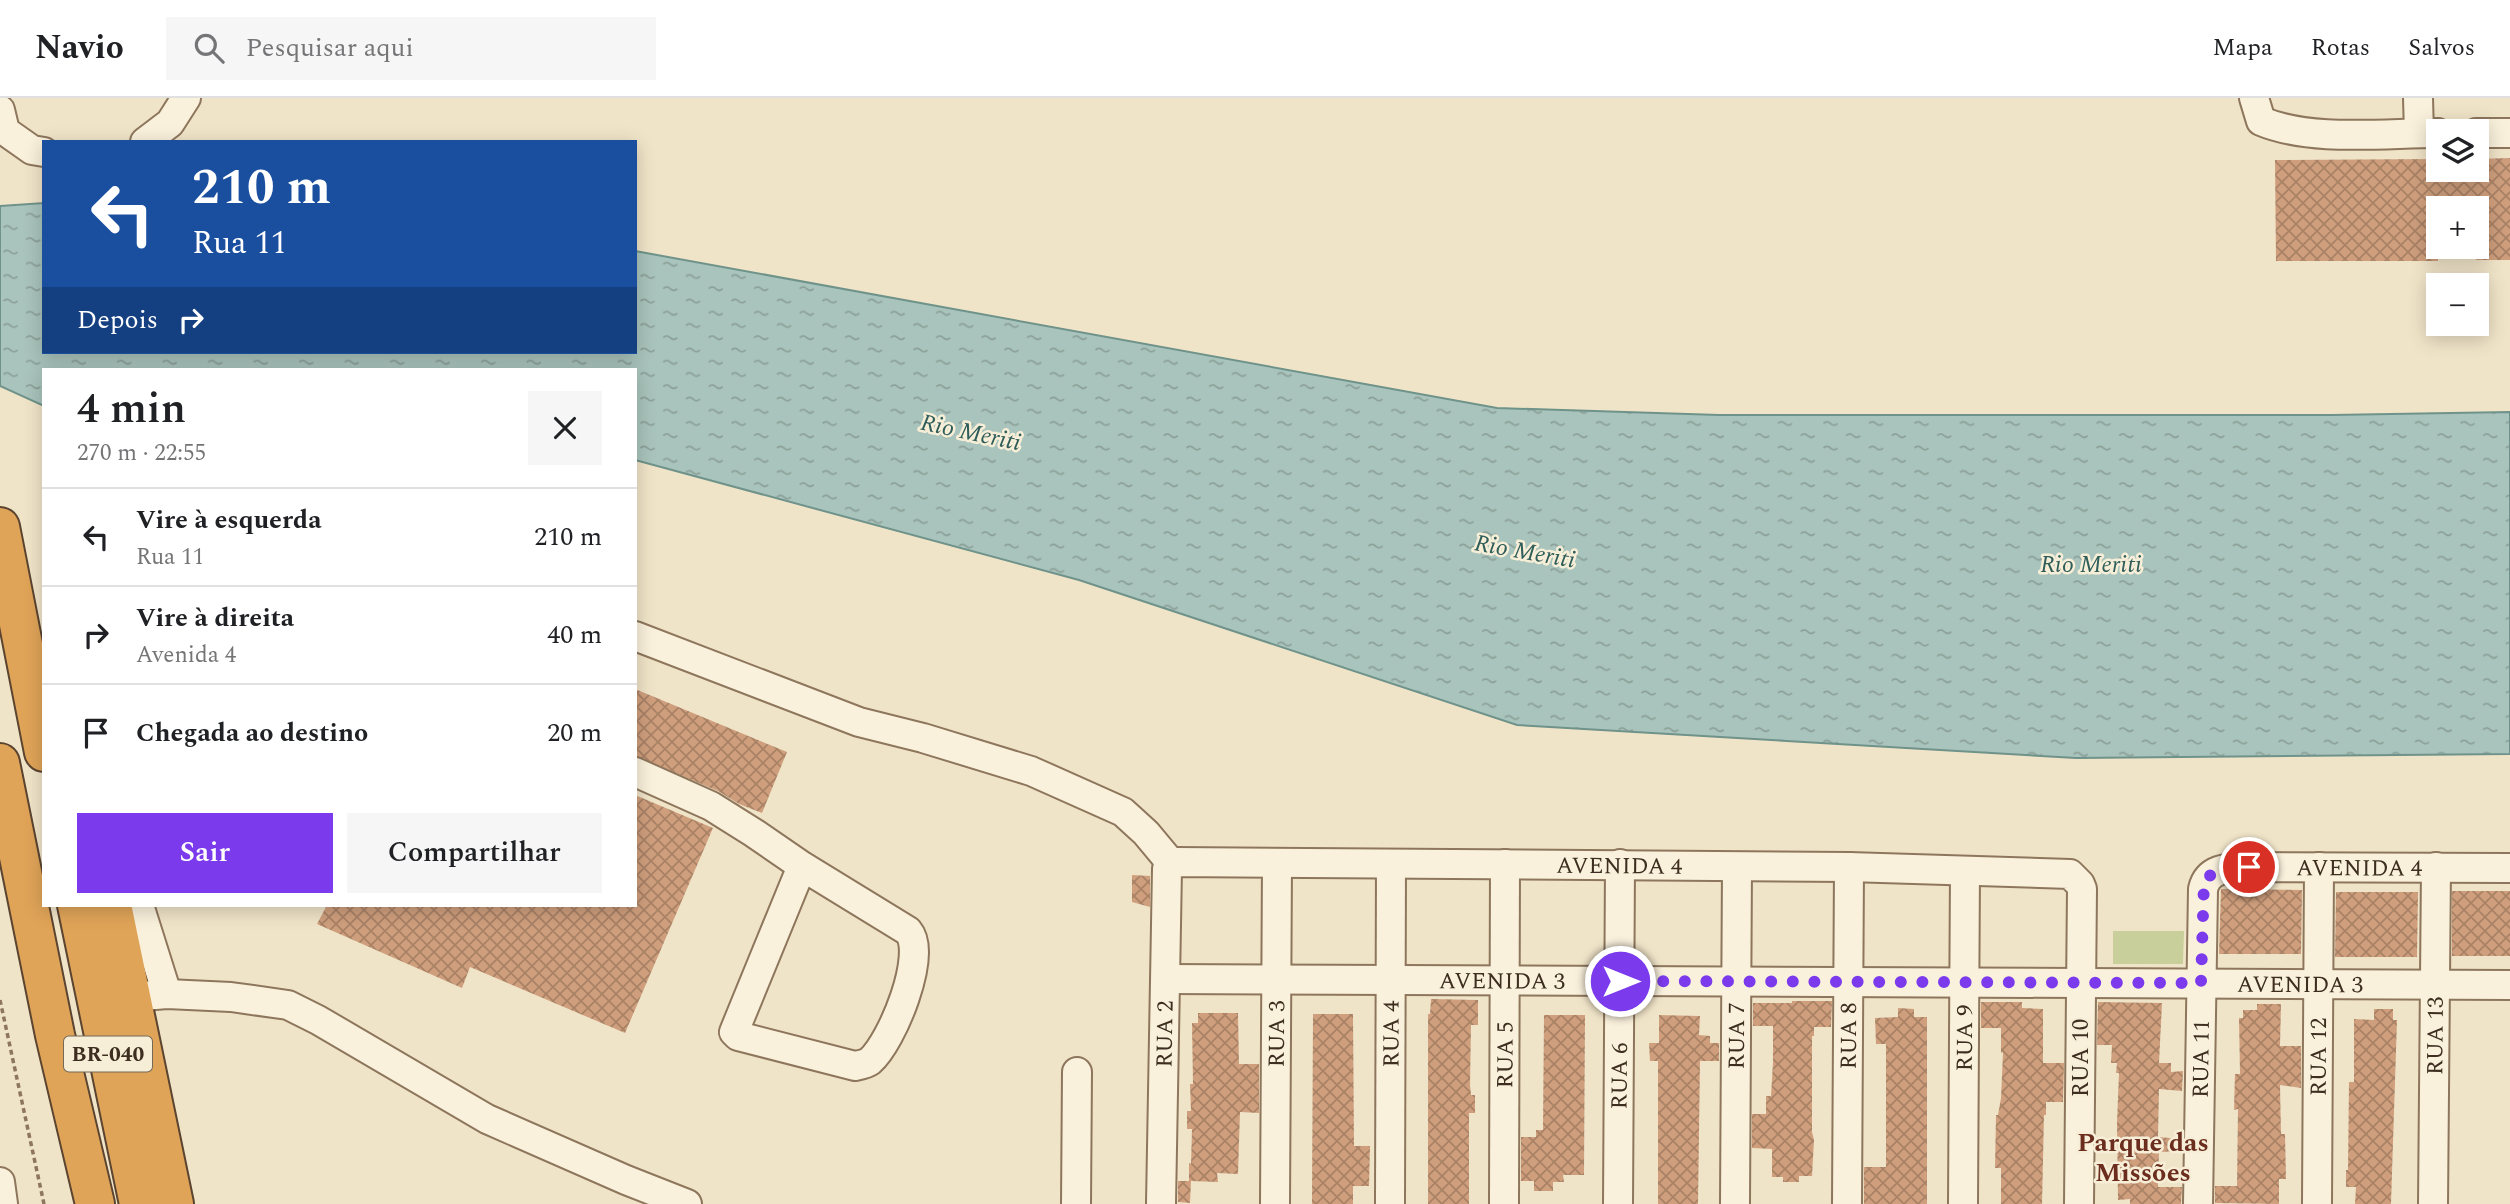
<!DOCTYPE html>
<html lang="pt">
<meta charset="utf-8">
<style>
body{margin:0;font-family:Spectral,serif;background:#f6f6f6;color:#202124;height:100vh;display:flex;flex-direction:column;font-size:26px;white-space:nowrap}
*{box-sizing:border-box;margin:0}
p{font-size:23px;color:#757577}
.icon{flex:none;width:38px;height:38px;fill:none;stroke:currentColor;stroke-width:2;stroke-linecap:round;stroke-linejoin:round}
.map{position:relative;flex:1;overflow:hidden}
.panel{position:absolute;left:42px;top:270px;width:595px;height:539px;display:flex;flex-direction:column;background:#fff;border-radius:0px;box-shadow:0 4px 18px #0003}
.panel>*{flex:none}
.guide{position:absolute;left:42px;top:42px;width:595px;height:214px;border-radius:0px;box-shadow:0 4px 18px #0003;background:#1a4fa0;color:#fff;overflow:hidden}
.buttons{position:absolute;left:2426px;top:21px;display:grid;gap:14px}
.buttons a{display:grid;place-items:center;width:63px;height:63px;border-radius:0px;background:#fff;box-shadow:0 4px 18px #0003;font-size:35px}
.pin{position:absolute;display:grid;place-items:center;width:60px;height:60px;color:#fff;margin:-30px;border:4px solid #fff;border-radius:50%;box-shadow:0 2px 7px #0007}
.me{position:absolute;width:77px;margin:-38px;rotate:90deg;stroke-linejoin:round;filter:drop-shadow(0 0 5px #0008)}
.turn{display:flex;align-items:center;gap:24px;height:147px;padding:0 35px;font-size:32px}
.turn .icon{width:91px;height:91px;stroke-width:2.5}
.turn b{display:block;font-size:49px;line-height:60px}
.then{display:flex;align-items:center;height:66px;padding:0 35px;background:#0003;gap:14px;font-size:26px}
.round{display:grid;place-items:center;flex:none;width:74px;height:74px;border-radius:0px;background:#f6f6f6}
.head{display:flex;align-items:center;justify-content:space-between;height:119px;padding:0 35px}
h1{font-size:42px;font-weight:600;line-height:52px}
.button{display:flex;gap:14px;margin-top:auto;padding:14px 35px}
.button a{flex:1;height:80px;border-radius:0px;background:#7c3aed;color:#fff;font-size:28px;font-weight:600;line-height:80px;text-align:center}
.button a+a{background:#f6f6f6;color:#202124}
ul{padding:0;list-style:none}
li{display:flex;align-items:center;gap:21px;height:98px;padding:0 35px;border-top:2px solid #e0e0e0}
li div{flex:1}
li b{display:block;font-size:26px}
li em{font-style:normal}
header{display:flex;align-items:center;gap:42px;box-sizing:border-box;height:98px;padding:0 35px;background:#fff;border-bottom:2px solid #e0e0e0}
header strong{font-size:33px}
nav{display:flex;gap:38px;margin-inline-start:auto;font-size:24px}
.search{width:490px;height:63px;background:#f6f6f6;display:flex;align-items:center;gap:18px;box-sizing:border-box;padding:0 24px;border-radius:0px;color:#757577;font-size:26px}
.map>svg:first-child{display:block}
.grass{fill:#c9cf9b}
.water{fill:url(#water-ripples);stroke:#6f938a;stroke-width:2}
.building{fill:url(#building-cross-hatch)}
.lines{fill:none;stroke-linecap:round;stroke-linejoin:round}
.minor-casing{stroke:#8d765c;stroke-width:32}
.highway-casing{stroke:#5b4430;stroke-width:42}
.path{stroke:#8d765c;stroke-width:3.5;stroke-dasharray:5 3.5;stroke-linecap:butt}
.minor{stroke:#faf1dc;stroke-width:28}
.highway{stroke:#e0a458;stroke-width:38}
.route{stroke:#7c3aed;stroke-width:12;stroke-dasharray:0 21.6}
.labels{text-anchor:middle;stroke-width:5;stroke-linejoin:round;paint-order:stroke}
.shield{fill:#f7eed8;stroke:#756857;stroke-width:2}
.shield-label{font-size:21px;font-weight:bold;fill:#3d2e20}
.street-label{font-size:23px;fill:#3d2e20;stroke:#f7eed8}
.water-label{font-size:24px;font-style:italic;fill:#2f5d5a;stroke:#f7eed8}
.quarter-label{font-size:26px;font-weight:bold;fill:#6b2e1e;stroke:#f7eed8}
</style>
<header>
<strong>Navio</strong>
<div class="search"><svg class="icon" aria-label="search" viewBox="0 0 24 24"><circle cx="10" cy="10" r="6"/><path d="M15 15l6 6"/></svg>Pesquisar aqui</div>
<nav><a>Mapa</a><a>Rotas</a><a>Salvos</a></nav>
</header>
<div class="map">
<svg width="2510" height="1106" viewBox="0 0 2510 1106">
<defs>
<pattern id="water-ripples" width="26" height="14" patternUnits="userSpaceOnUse" patternTransform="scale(1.75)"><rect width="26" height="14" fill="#a9c4bc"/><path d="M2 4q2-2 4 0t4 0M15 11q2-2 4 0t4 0" fill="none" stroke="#8ba098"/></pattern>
<pattern id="building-cross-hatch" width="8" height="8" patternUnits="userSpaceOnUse" patternTransform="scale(1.75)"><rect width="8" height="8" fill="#cf9f7d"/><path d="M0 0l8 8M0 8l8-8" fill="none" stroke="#a98266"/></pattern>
</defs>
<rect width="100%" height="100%" fill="#f0e4c8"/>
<!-- grass -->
<path class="grass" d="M2113,833h71l-1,33h-70z"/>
<!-- water -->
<path class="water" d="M44,105v149h591v-101l862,157 222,7h613l178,-3v342l-434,4 -559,-33 -438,-145 -444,-120v-91h-591v37l-44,-20v-180z"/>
<!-- building -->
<path class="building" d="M2510,60v102h-34v-52h-38v53h-162l-1,-101 163,-1v11h38v-11z
M635,591l152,63 -25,61 -23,-9 -21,-13 -83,-35z
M635,697l78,33 -88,205 -155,-66 -8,21 -145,-64 10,-19h308z
M1132,777l18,1v31l-18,-5z
M2221,791l81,1 -1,64h-82z
M2452,793h58v65h-58z
M2336,794h82l-1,65h-82z
M1431,901l47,1v25h-7l-1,60 1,10h4v18h-6v91h-41v-190h2z
M1792,903h40l-1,26h-17v9h-2v96l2,8 -2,36h-13v6h-16v-5h-11v-28l-20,-1v-34h14v-18h5l2,-34v-36h-20v-23h39z
M1981,904h41v6l21,1v54h21l-1,39h-17v13h-2l-2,89h-41v-36h-6l1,-53h2l3,-17 2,-46 -2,1v-25h-20z
M2098,904l64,1 -3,60h12v9l12,-1 -1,20 -23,-2 -1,48 24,2v12l-23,1 -1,35h24l-1,17h-51v-5l-12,1 -1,-77 2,-50h-3l1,-10h-6l1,-18h-15z
M2257,906h24l-1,42h21v42l-21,-3 1,49h4l1,45h-7v25l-64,-1v-17h22l1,-77 -4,1 1,-36h5l-1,-56h4v-8h14z
M1898,910l16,1v8h13v187h-63v-37h22v-123h-10l-1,-26 23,-1z
M2374,911h19v11h4l-6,184h-36l1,-17h-10v-17h2l1,-88h5v-63l20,1z
M1198,915h40l1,51h20v49l-19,-1 -2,62 -21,-1 1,9 -27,-1 -1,22 -12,-1v-21h11v-18l2,1 1,-35h-5v-18h4l-1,-27h3l-1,-61h6z
M1313,916h40l1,132h16l-1,40h-16v18h-41z
M1544,917h41l-1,160h-21l1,7h-11v9h-19v-10h-13v-44h15v-7h7z
M1659,917l41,1 -1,19 11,1v7h9v18h-19l-2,143h-40v-143h-8l-1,-18h10z"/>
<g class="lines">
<defs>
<g id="minor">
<path d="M2254,0l7,23c50,21 122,12 177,12"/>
<path d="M2418,0l1,35"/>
<path d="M0,12l5,21 27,19 12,2"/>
<path d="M2476,35h34"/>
<path d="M145,44l25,-19 16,-25"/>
<path d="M635,538l224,86 64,16 108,33 92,41 23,21 25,30"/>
<path d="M635,674l76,34 43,27 48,33 106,65c20,23 -16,111 -38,130 -4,3 -10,4 -15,5l-117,-30 -4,-4 68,-166"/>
<path d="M139,807l28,89"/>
<path id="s1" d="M1166,881l1344,6"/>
<path d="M131,899l36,-3 64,3 57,8 30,15 169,99 139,61 61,24"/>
<path d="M0,1084l3,22"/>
<path d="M1076,1106l1,-132"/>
<path id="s2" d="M1161,1106l6,-335 2,-5 6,-2 674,5 221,7 10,10 2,5 -3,315"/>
<path id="s3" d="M1275,1106l2,-340"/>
<path id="s4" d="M1390,1106l1,-340"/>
<path id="s5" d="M1504,1106l1,-340"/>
<path id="s6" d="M1618,1106l2,-340"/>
<path id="s7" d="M1735,1106l2,-337"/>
<path id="s8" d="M1847,1106l2,-337"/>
<path id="s9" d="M1963,1106l2,-333"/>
<path id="s10" d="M2198,1106l5,-315c5,-22 27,-21 46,-22l261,1"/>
<path id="s11" d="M2317,1106l2,-337"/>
<path id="s12" d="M2433,1106l3,-337"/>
</g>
<path id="highway" d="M0,429l44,225
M0,665l55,272 40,169
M77,807l62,299
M112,807l62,299"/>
</defs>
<!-- minor casing -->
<use href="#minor" class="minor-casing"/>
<!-- highway casing -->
<use href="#highway" class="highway-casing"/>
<!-- path -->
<path class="path" d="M0,902l44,204"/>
<!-- minor -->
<use href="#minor" class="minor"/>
<!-- highway -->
<use href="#highway" class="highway"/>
</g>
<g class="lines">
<!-- route -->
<path class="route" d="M1620,883l581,2 3,-102c13,-14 28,-13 45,-14"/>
</g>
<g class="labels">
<!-- shield labels -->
<rect class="shield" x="64" y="938.5" width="88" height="35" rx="5"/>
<g class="shield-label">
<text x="108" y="963">BR-040</text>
</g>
<!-- street labels -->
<g class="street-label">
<text dy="8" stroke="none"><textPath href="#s2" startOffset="791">AVENIDA 4</textPath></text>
<text dy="8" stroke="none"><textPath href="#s10" startOffset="481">AVENIDA 4</textPath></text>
<text dy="8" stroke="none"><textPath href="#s1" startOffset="336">AVENIDA 3</textPath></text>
<text dy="8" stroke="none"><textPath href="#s1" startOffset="1134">AVENIDA 3</textPath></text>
<text dy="8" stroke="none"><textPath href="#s2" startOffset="170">RUA 2</textPath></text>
<text dy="8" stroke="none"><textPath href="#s3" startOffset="170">RUA 3</textPath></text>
<text dy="8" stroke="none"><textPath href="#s4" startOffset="170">RUA 4</textPath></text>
<text dy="8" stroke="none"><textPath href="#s7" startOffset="168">RUA 7</textPath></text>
<text dy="8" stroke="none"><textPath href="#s8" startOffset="168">RUA 8</textPath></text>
<text dy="8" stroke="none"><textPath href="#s12" startOffset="168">RUA 13</textPath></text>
<text dy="8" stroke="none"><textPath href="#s9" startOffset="166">RUA 9</textPath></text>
<text dy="8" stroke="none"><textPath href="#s5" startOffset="149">RUA 5</textPath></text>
<text dy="8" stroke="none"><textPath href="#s11" startOffset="147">RUA 12</textPath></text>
<text transform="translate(2080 960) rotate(-90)" y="8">RUA 10</text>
<text dy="8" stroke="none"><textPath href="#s10" startOffset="145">RUA 11</textPath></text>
<text dy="8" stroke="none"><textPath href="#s6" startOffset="128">RUA 6</textPath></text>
</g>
<!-- water labels -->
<g class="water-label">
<text transform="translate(971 334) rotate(12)" y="8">Rio Meriti</text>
<text transform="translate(1525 453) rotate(10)" y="8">Rio Meriti</text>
<text x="2091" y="474">Rio Meriti</text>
</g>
<!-- quarter labels -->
<g class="quarter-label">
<text x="2143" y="1053">Parque das<tspan x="2143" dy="30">Missões</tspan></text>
</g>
</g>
</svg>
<div class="buttons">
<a><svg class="icon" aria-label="layers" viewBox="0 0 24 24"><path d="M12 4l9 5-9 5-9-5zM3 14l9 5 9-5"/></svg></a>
<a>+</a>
<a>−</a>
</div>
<div class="pin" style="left:2249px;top:769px;background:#d93025"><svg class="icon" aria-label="arrive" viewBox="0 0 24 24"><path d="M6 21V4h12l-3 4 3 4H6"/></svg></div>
<svg class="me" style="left:1620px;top:883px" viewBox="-20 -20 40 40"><circle r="17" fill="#7c3aed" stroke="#fff" stroke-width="3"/><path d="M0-11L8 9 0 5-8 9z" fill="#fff"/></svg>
<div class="guide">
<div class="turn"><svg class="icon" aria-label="left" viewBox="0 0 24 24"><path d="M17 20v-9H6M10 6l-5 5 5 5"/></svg><div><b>210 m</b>Rua 11</div></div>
<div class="then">Depois<svg class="icon" aria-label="right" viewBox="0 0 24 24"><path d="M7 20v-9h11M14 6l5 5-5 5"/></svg></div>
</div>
<section class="panel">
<div class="head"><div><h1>4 min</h1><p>270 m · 22:55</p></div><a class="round"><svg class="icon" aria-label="close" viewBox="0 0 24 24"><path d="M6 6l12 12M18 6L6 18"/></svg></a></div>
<ul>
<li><svg class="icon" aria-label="left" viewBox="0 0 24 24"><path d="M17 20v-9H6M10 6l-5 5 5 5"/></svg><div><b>Vire à esquerda</b><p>Rua 11</p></div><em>210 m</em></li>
<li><svg class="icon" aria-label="right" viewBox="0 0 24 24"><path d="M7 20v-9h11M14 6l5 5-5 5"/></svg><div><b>Vire à direita</b><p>Avenida 4</p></div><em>40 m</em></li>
<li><svg class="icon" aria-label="arrive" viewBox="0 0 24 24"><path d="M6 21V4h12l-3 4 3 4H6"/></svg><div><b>Chegada ao destino</b></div><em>20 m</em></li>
</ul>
<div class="button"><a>Sair</a><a>Compartilhar</a></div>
</section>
</div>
